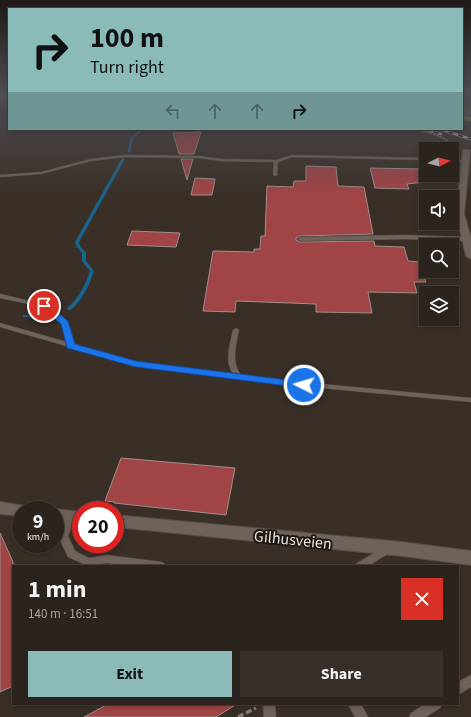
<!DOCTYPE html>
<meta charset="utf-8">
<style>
body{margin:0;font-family:"Source Sans 3",sans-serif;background:#372f2a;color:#f1f3f6;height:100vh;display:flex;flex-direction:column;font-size:15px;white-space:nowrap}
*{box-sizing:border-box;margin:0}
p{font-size:13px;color:#a6a4a4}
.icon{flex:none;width:22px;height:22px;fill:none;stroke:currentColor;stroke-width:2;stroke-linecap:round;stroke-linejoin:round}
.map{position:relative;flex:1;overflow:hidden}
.side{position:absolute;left:12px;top:565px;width:447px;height:140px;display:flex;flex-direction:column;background:#2b231d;border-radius:0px;box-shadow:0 2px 6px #0003,0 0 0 1px #47403b}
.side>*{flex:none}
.hud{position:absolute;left:8px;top:8px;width:455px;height:122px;border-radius:0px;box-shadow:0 2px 6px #0003,0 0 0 1px #47403b;background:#8bbbb9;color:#111;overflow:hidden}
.needle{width:26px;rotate:84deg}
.tools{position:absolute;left:419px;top:142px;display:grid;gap:8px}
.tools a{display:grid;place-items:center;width:40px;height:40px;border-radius:0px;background:#2b231d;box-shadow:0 2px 6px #0003,0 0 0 1px #47403b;font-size:20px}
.speed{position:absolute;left:12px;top:501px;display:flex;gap:8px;font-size:20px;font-weight:700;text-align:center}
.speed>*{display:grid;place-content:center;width:52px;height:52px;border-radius:50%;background:#2b231d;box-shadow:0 2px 6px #0003,0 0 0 1px #47403b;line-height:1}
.speed small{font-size:10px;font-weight:400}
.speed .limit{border:6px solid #d22;background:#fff;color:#111}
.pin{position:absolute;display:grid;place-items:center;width:34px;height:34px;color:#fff;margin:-17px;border:2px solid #fff;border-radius:50%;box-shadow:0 1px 4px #0007}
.me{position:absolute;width:44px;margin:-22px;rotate:275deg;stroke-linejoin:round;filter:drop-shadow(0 0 3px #0008)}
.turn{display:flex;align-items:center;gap:14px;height:84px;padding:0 16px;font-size:18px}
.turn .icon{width:52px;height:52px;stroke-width:2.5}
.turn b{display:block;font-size:28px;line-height:34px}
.lanes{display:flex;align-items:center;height:38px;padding:0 16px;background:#0003;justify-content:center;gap:20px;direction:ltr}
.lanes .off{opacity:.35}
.round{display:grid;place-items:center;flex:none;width:42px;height:42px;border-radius:0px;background:#372f2a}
.summary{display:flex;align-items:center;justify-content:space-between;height:68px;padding:0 16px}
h1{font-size:24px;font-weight:700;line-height:30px}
.primary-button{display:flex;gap:8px;margin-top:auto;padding:8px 16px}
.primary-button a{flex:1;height:46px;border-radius:0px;background:#8bbbb9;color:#111;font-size:16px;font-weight:700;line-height:46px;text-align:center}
.primary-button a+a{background:#372f2a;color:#f1f3f6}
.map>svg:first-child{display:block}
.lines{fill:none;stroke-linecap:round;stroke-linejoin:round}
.stream{fill:#18648f;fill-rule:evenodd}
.building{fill:#a14446;stroke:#9f8e8d}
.service-casing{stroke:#554c46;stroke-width:1}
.minor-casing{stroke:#554c46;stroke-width:2}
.primary-casing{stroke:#554c46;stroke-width:2}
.path-far1{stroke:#857c76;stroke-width:1.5;stroke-dasharray:2.5 1;stroke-linecap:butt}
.path{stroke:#857c76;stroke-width:3.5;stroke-dasharray:6 3;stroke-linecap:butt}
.service{fill:#6e625a;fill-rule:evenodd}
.minor{fill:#6e625a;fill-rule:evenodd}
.primary{fill:#917f4f;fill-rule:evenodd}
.rail-casing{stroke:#c4bcb6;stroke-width:2.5}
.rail{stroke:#1d1814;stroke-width:1.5;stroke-dasharray:5;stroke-linecap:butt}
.route{fill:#1a73e8;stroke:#114b97}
.labels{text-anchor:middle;stroke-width:4;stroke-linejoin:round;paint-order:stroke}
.near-street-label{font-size:16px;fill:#eae3de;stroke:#1d1814}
</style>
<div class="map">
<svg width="471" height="717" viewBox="0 0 471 717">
<rect width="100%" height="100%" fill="#392f27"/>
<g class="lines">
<!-- stream -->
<path class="stream" d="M141,129h3l-11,9 -3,14 -3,1 4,-15z
M122,158l3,1 -46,83 1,4 6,7v8l8,10c-5,15 -11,28 -23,39h-4v-2c12,-10 18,-23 23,-37l-8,-10v-8l-6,-7 -1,-4z
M23,315l21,1 2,1 -2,1 -19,-1h-2z"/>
</g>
<!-- building -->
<path class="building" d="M201,132l-7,22h-15l-6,-21z
M181,159h12l-6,21z
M306,166l30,1 2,19 26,1 9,47 -73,2 -4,2v2l4,2 74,-1 1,5 29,1 4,14 12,1 6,20h-12l3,11 -49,-1 4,21 -56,-1v-8l-80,-3 -1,11 -32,-1 10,-60 41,1v-3h6l1,-13h4l2,-50 26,1 1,-6h12z
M370,168l51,1 5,13 -19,2 2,5 -34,-1z
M195,178l20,1 -3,16h-21z
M132,231l48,2 -4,14 -49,-2z
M121,458l114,10 -9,47 -112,-12 1,-1 -10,-1z
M0,533l13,29v124l-13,6z
M108,704h129l-21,13h-132z"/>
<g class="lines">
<defs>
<path id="service" d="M125,155l74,1 22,3 55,1 16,-5 134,3v2l-134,-3 -14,5 -1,13 -2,1 -2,-1 1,-13 -53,-1 -22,-3 -74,-1 -34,4 -50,13 -41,3v-2l41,-3 50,-13z
M452,160l14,1 2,1 -2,1 -14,-1z
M406,235l60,2 3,2 -3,2 -60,-2 -106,2 -3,-2 3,-2z
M0,294l47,11 21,18 6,21 63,18 96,12c-9,-14 -3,-29 0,-44l3,-2 3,2c-3,15 -8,32 2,45l48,6 182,17v4l-182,-17 -153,-19 -136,-39v-4l67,19 -5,-18 -19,-17 -43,-9z
M71,513l3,1 2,3 -8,19 7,15 14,7 18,-3 54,7 3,1 2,3h-36l-23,-3 -19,3 -20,-9 -10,-21 10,-22z
M388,545l3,1 2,3 -2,3 -23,14h-13l2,-3z
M471,675v12l-13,8v-13z
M263,704h12l1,13h-12z
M348,704h13l7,13h-13z
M425,704h17l-2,4 -14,9h-17l2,-4z"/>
<path id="minor" d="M462,108l9,2v4l-9,-2z
M463,150h6l1,2 -6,62 7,24v21l-5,-3 -10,-42z
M0,502l26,4 3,4h-8v6l-21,-2z
M55,509l26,3v12l-26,-3v-11h-3z
M115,515l287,27 69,9v14l-69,-9 -287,-29z"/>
<path id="primary" d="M462,116l9,1v4l-9,-1z"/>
</defs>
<!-- service casing -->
<use href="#service" class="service-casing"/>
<!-- minor casing -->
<use href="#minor" class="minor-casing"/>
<!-- primary casing -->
<use href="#primary" class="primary-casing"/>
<!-- path-far1 -->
<path class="path-far1" d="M416,129l23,7 19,10"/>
<!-- path -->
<path class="path" d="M238,717l18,-9"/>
<!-- service -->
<use href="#service" class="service"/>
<!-- minor -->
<use href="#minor" class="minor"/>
<!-- primary -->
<use href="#primary" class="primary"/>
<defs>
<path id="rail" d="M424,129l17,5
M439,129l32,10"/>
</defs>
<!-- rail casing -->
<use href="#rail" class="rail-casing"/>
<!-- rail -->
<use href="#rail" class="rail"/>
</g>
<!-- sky -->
<linearGradient id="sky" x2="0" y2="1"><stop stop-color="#1f1a15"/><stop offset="0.48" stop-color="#4e4d52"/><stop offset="1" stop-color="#4e4d52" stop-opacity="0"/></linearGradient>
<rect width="471" height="196" fill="url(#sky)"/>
<!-- route -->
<path class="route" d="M42,304h5l21,17 7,23 61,17 168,21 4,3 -4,3 -168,-21 -69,-19 -6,-24 -19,-16 -2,-2z"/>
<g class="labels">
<!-- near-street labels -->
<g class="near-street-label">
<text transform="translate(293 539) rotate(6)" y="6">Gilhusveien</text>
</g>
</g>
</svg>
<div class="tools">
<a><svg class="needle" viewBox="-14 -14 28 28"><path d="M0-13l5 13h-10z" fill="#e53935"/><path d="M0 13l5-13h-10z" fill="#a6a4a4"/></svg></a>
<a><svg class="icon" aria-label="sound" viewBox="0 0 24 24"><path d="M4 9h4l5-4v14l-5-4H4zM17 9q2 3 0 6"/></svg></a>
<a><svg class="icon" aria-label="search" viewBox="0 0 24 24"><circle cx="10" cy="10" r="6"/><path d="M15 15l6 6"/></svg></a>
<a><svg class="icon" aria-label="layers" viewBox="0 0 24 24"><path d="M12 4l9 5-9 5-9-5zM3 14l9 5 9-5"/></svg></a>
</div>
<div class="speed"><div>9<small>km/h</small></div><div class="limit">20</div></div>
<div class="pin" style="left:44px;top:306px;background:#d93025"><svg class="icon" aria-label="arrive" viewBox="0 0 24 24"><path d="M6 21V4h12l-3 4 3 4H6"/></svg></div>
<svg class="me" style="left:304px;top:385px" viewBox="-20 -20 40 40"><circle r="17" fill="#1a73e8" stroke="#fff" stroke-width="3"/><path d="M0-11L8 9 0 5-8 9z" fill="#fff"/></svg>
<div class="hud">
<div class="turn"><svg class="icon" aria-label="right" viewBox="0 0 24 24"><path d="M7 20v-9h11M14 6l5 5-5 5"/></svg><div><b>100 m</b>Turn right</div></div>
<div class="lanes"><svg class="icon off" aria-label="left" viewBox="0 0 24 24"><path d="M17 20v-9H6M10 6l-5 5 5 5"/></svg><svg class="icon off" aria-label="ahead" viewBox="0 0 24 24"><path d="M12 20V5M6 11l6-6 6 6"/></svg><svg class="icon off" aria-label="ahead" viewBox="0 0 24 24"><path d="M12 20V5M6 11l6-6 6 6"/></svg><svg class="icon" aria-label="right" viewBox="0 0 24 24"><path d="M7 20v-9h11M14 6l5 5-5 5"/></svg></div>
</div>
<section class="side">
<div class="summary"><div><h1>1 min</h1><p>140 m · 16:51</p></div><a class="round" style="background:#d93025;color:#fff"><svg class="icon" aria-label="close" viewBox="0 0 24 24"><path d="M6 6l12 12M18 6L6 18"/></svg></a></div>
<div class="primary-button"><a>Exit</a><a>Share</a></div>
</section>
</div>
